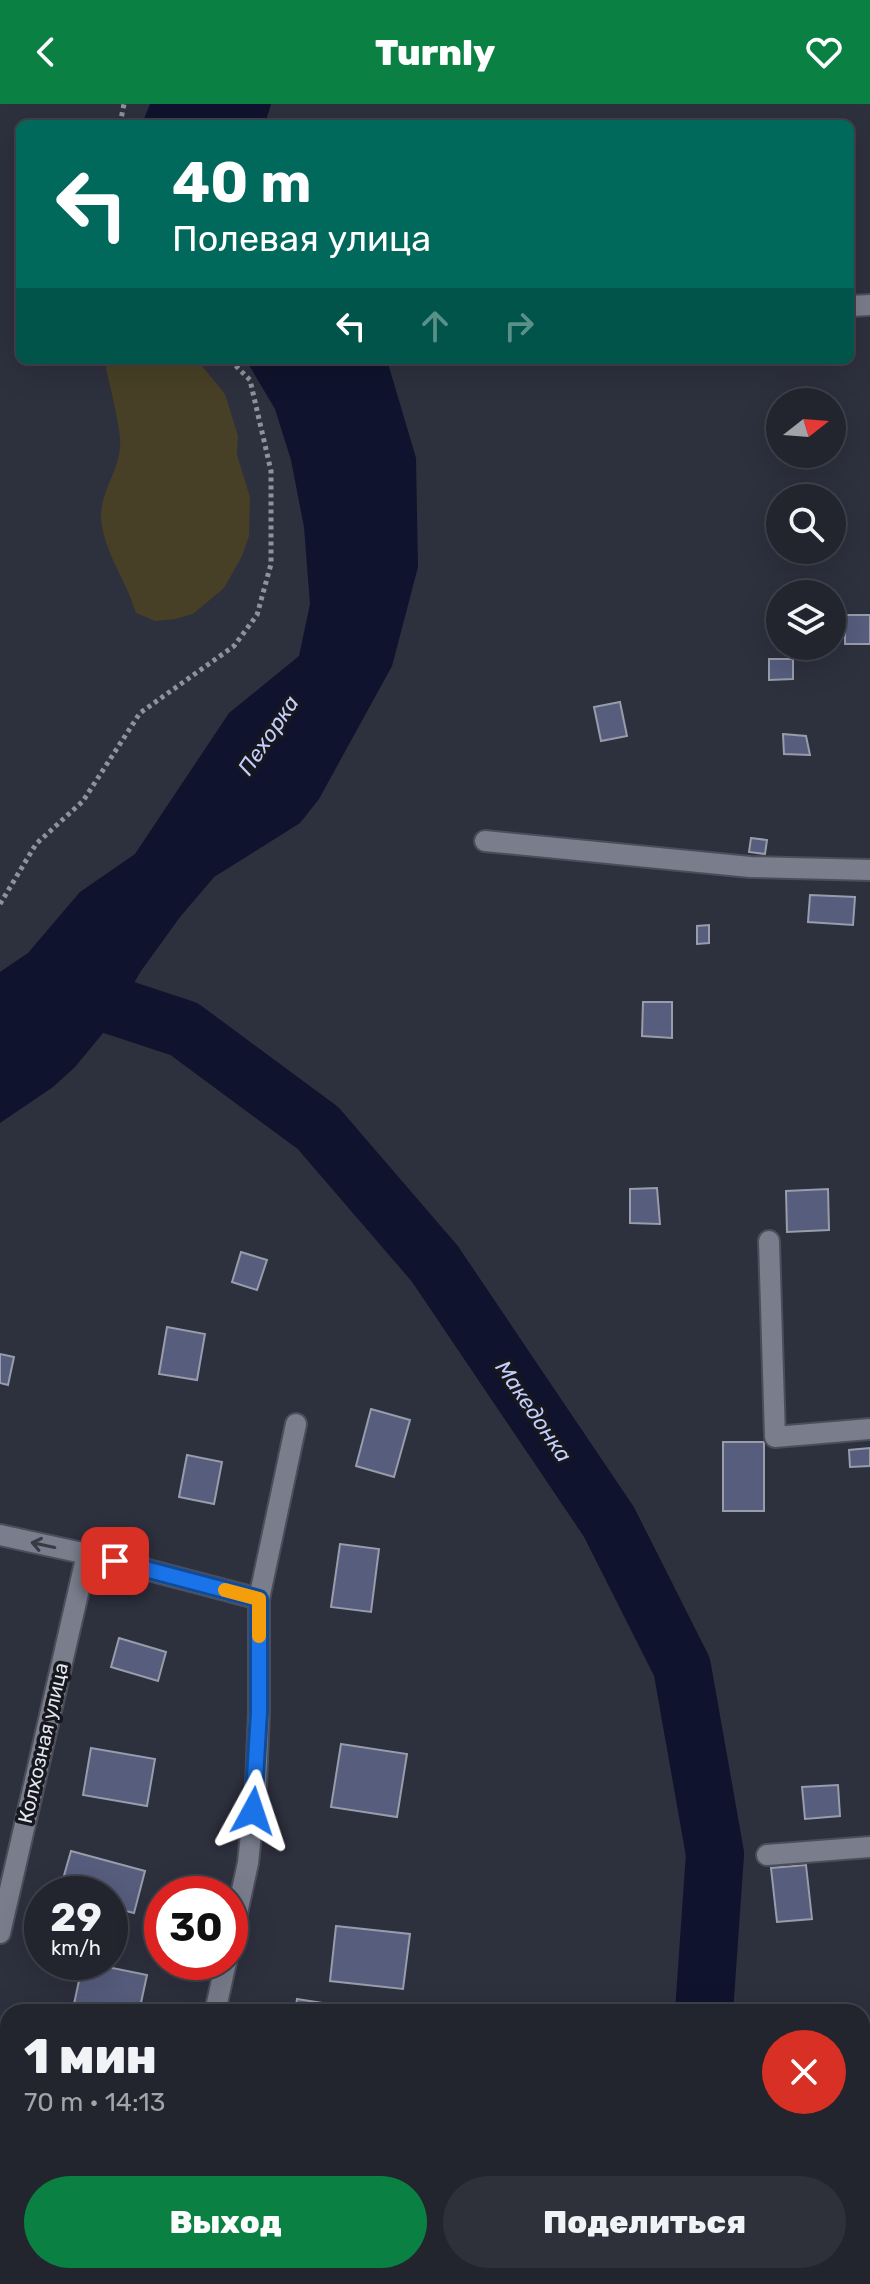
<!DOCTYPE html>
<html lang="ru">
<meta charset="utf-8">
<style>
body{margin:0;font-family:Rubik,sans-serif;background:#2e303a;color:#f1f3f6;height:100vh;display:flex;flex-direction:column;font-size:30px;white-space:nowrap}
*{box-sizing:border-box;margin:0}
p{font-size:26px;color:#a2a4aa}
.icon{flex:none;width:44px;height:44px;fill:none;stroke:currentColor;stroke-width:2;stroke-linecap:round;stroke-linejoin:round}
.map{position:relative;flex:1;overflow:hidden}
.drawer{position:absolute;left:0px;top:1900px;width:870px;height:280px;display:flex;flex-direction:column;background:#22242e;border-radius:24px 24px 0 0;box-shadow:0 8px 32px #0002,0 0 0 2px #3f414a}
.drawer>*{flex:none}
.hud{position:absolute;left:16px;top:16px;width:838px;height:244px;border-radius:12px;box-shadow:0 8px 32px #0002,0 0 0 2px #3f414a;background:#00695c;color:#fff;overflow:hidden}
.needle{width:52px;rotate:73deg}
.fabs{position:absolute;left:766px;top:284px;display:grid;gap:16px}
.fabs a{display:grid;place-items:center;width:80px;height:80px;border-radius:50%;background:#22242e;box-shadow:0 8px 32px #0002,0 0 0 2px #3f414a;font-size:40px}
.speed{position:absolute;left:24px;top:1772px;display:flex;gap:16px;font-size:40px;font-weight:700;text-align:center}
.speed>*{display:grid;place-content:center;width:104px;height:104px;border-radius:50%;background:#22242e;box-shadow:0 8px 32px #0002,0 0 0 2px #3f414a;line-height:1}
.speed small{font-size:20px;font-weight:400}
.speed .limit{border:12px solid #d22;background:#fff;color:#111}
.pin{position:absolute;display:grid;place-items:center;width:68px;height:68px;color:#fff;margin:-34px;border-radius:16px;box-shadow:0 4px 12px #0006}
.me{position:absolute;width:88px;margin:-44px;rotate:5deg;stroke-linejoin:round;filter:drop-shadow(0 0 6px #0008)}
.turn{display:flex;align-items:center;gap:28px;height:168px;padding:0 24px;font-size:36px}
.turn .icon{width:104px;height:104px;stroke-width:2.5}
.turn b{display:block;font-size:56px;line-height:68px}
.lanes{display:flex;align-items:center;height:76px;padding:0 24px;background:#0003;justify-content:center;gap:40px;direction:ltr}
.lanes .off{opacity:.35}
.round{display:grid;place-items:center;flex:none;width:84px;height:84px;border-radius:42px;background:#2e303a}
.headline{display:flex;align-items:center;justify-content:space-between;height:136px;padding:0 24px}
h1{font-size:48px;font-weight:800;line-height:60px}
.primary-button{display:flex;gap:16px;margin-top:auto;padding:16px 24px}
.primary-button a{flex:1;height:92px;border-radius:48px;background:#0b8043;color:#fff;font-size:32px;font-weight:800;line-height:92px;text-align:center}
.primary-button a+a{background:#2e303a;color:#f1f3f6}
header{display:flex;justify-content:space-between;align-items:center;height:104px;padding:0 24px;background:#0b8043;color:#fff;font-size:36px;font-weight:800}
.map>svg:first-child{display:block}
.green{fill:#474026}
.water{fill:#0f132d}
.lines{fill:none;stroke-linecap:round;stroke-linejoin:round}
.river{stroke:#0f132d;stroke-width:58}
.building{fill:#565d7d;stroke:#989cab;stroke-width:2}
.minor-casing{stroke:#4b4e59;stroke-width:24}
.path{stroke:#8f919c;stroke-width:5;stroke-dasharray:4 4;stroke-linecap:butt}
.minor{stroke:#797d8c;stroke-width:20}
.oneway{stroke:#393b44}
.route-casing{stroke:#114b97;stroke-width:20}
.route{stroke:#1a73e8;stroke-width:14}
.slow{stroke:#f59e0b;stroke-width:14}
.labels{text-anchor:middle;stroke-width:7;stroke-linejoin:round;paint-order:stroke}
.street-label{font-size:20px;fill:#e4e6ef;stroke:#17181e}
.water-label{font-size:22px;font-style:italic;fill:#c3cefc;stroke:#17181e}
</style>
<header><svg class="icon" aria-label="back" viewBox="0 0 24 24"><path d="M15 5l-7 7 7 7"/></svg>Turnly<svg class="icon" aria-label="heart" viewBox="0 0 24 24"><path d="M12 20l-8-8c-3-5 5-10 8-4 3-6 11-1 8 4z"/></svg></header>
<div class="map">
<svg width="870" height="2180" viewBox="0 0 870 2180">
<rect width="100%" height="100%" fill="#2d303d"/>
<!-- green -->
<path class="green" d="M107,256h90l28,34 13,42 -1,19 13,42 -1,39 -7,20 -18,32 -31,26 -18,5 -20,2 -19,-8c-9,-31 -31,-59 -35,-93 -2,-25 17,-48 19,-72 2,-17 -10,-60 -14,-80z"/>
<!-- water -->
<path class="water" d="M150,0h121l-6,20h-123z
M246,256h141l29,98 2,109 -26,99 -73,133 -19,24 -86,54 -34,40 -39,54 -33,56 -33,40 -22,20 -53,36v-151l28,-19 52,-61 55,-38 94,-141 70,-57 11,-52 -6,-77 -13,-67 -16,-51z"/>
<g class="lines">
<!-- river -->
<path class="river" d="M69,887l115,38 134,99 117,136 174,258 73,145 33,187 -11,158
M692,2180v-8"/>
</g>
<!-- building -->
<path class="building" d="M845,511h25v29h-25z
M769,555h24v20l-24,1z
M620,598l7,34 -26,5 -7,-34z
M783,630l23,2 4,19 -26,-1z
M751,734l16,2 -2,14 -16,-2z
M810,791l45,2 -2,28 -45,-3z
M709,821v18l-12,1v-18z
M643,898h29v36l-30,-2z
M657,1084l3,36 -30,-1v-34z
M828,1085l1,41 -42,2 -1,-41z
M241,1148l26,8 -10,30 -25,-8z
M167,1223l38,7 -8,46 -38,-6z
M0,1250l14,3 -6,28 -8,-2z
M371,1305l39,11 -16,57 -38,-11z
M723,1338h41v69h-41z
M870,1344v18l-20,1 -1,-17z
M187,1351l35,7 -8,42 -35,-7z
M340,1440l39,5 -8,63 -40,-5z
M119,1534l47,14 -8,29 -47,-14z
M341,1640l66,10 -10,63 -66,-10z
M91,1644l64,11 -8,47 -64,-11z
M838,1681l2,31 -35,3 -3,-32z
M71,1747l74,20 -11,42 -24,-6v-13l-51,-1z
M806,1761l6,54 -35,3 -6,-54z
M336,1822l74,8 -7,55 -73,-8z
M83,1858l64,13 -8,37h-28l-37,-8z
M297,1895l39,6 -1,7h-40z
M0,2081l8,2v49l-8,-2z
M28,2172h49l-3,8h-19z
M149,2172h18l49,8h-68z
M437,2172h50l-1,8h-50z"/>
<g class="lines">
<defs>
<path id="minor" d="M850,202l20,-1
M485,737l265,26 120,3
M769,1137l6,196 95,-8
M0,1431l87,19 172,45
M767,1751l103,-8
M0,1829l87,-379
M230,1841l18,-82 8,-78 3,-73v-113l37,-175
M215,1908l11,-50
M0,2047l8,2
M862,2161l8,-1
M122,2180l3,-8"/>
</defs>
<!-- minor casing -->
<use href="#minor" class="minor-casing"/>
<!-- path -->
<path class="path" d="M120,20l4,-20
M0,800l36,-60 47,-43 57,-88 94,-67 23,-31 14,-51v-93l-21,-91 -20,-20
M663,2180v-8"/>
<!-- minor -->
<use href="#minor" class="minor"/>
</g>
<!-- one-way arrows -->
<defs><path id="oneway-shaft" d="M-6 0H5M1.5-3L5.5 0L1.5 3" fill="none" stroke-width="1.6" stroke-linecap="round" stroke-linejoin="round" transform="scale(2)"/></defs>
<use class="oneway" href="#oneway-shaft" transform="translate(43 1441) rotate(-168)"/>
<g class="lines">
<defs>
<path id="route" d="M115,1457l144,38v113l-6,99"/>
</defs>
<!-- route casing -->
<use href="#route" class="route-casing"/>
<!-- route -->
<use href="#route" class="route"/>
<!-- slow -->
<path class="slow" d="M225,1486l34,9v37"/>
</g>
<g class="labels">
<!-- street labels -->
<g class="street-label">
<text transform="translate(43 1639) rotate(-77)" y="7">Колхозная улица</text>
</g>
<!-- water labels -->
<g class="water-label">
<text transform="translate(268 631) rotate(-56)" y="8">Пехорка</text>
<text transform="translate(534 1307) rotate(56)" y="8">Македонка</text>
</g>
</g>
</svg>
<div class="fabs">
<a><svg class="needle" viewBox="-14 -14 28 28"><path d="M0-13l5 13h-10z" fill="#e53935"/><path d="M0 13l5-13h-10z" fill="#a2a4aa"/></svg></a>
<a><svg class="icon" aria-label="search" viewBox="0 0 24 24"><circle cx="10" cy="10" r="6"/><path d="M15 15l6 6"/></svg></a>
<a><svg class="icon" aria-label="layers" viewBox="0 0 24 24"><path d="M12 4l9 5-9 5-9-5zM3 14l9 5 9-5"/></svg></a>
</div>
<div class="speed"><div>29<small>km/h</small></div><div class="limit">30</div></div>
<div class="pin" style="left:115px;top:1457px;background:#d93025"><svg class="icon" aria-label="arrive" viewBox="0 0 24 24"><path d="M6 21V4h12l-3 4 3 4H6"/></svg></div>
<svg class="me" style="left:253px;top:1707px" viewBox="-20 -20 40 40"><path d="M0-17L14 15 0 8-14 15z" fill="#1a73e8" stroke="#fff" stroke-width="4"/></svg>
<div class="hud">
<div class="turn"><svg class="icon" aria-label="left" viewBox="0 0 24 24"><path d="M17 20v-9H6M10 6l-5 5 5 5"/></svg><div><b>40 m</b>Полевая улица</div></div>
<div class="lanes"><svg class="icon" aria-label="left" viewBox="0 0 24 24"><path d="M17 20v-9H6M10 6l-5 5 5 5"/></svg><svg class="icon off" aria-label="ahead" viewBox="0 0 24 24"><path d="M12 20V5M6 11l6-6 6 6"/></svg><svg class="icon off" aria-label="right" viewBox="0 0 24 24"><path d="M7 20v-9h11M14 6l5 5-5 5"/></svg></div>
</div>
<section class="drawer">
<div class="headline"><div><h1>1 мин</h1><p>70 m · 14:13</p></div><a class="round" style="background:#d93025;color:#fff"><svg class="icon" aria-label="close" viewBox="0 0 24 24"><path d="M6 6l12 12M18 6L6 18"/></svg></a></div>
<div class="primary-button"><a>Выход</a><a>Поделиться</a></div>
</section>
</div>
